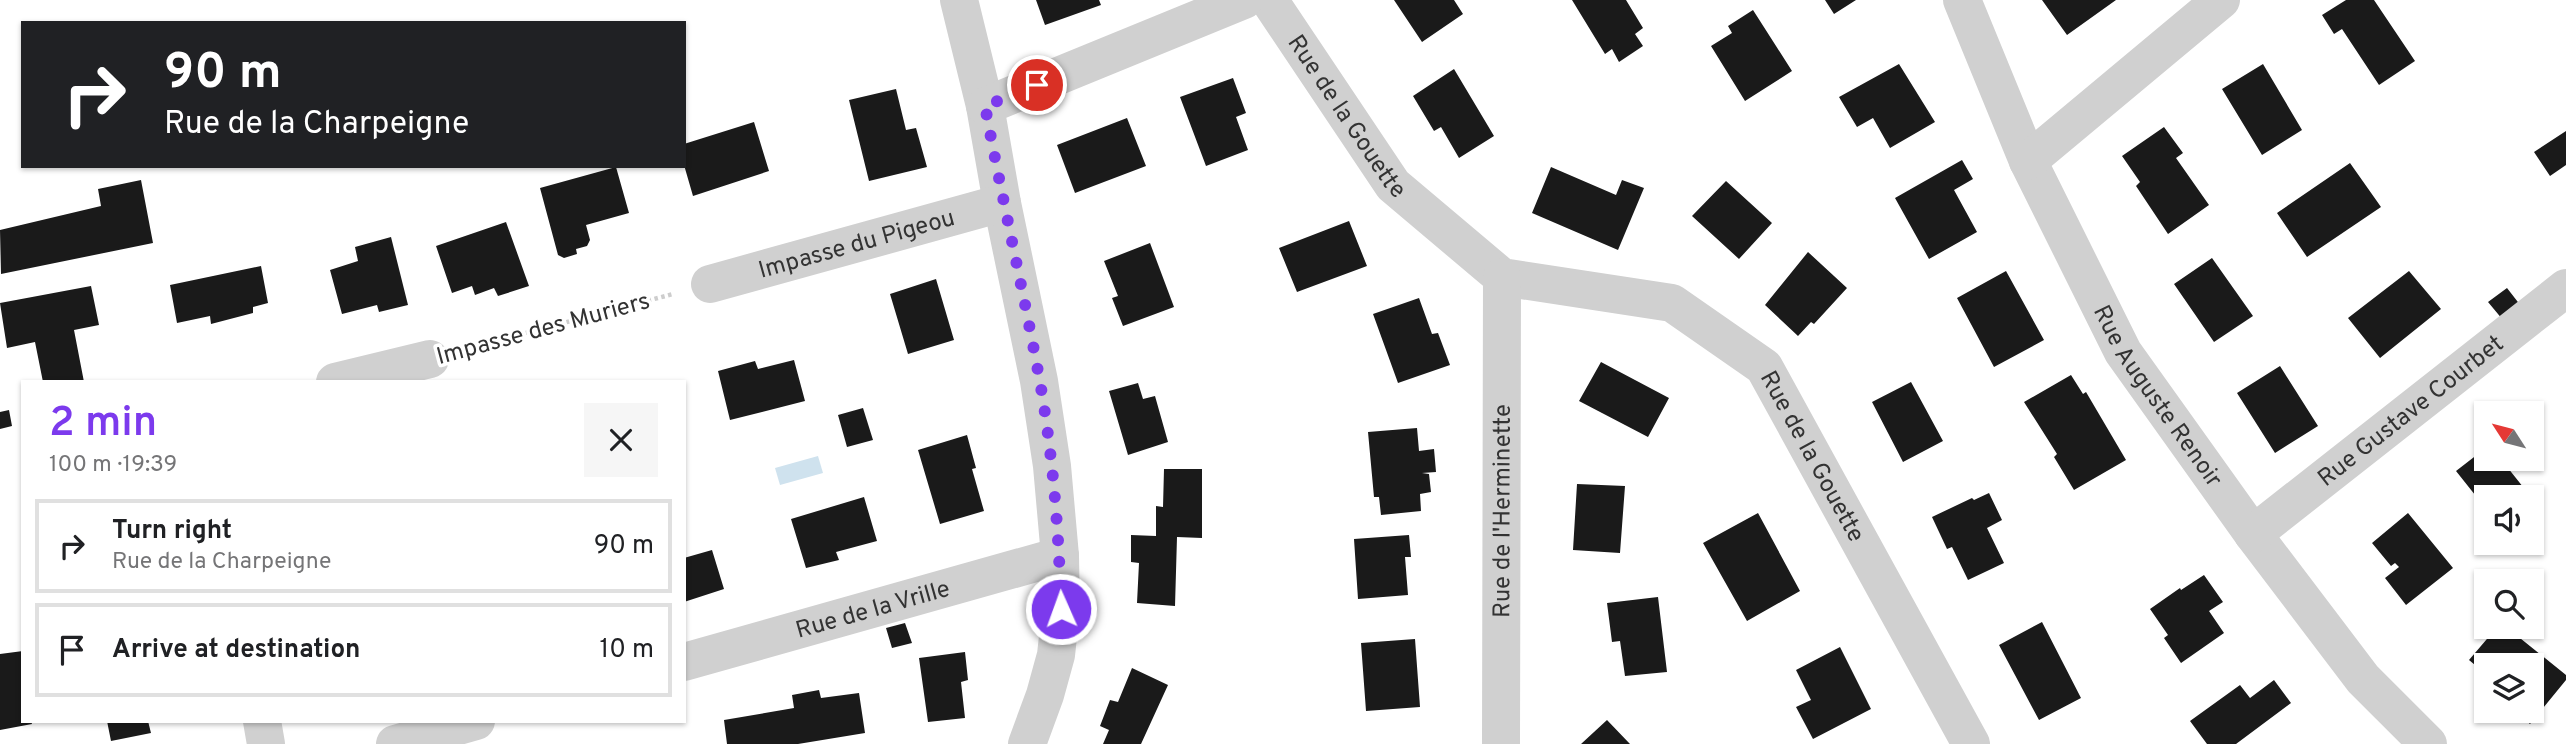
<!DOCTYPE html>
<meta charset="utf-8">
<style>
body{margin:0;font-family:Overpass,sans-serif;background:#f6f6f6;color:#202124;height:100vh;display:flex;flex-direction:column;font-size:26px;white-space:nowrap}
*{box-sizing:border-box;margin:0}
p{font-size:23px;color:#757577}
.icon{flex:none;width:38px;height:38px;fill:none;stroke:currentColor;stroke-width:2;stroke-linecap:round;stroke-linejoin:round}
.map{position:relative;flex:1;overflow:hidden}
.side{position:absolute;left:21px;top:380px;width:665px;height:343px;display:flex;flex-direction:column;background:#fff;border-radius:0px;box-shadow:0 2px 5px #0004}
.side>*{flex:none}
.top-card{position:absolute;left:21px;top:21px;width:665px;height:147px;border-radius:0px;box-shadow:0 2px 5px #0004;background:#202124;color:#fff;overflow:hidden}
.needle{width:46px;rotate:306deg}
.buttons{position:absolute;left:2474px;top:401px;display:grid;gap:14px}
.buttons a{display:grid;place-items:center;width:70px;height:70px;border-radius:0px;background:#fff;box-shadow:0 2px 5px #0004;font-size:35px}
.pin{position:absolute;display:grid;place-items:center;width:60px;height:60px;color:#fff;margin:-30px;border:4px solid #fff;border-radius:50%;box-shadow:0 2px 7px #0007}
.me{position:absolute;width:77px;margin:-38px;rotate:358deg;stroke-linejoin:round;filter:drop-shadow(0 0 5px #0008)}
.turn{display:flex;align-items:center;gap:24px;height:147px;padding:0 28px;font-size:32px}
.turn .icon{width:91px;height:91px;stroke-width:2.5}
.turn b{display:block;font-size:49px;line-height:60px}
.round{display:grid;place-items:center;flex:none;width:74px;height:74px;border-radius:0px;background:#f6f6f6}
.head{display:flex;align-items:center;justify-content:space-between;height:119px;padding:0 28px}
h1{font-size:42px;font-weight:600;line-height:52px;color:#7c3aed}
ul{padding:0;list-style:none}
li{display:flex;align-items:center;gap:21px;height:94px;margin:0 14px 10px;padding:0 14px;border:4px solid #e0e0e0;border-radius:0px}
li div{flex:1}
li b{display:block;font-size:26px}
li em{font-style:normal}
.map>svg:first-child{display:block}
.water{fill:#cfe2ee}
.building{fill:#1a1a1a}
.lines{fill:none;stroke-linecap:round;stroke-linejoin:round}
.path{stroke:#cdcdcd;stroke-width:4.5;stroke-dasharray:3.5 3.5;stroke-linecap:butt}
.minor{stroke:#d0d0d0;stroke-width:38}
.route{stroke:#7c3aed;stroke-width:12;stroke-dasharray:0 21.6}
.labels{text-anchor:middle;stroke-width:7;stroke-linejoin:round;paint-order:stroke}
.street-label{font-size:24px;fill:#333;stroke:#fff}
</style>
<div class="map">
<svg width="2566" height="744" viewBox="0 0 2566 744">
<rect width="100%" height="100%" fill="#fff"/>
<!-- water -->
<path class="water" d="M818,456l5,17 -43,12 -5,-17z"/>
<!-- building -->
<path class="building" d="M1036,0h63l2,5 -56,20z
M1394,0h60l9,14 -41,28z
M1572,0h54l17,28 -8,6 8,12 -24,16 -7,-13 -7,5z
M1825,0h31l-22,14z
M2042,0h74l-49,35z
M2346,0h28l41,61 -36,24 -37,-56 -8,5 -12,-19z
M1753,10l39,61 -47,30 -34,-55 21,-13 -4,-7z
M1899,64l36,58 -45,26 -17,-30 -16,9 -18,-30z
M2263,64l39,66 -40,25 -40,-66z
M1454,69l40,67 -35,22 -18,-31 -7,4 -21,-35z
M1233,78l13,35 -10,4 12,33 -42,16 -26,-69z
M896,89l10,41 10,-2 11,39 -58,14 -20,-81z
M1127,118l19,48 -71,27 -18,-48z
M754,122l15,49 -76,25 -9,-31v-21z
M2164,127l19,26 -7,5 33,47 -41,29 -32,-48 4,-4 -18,-26z
M2566,131v34l-16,11 -16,-24z
M1962,160l11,19 -19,11 23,42 -48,27 -34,-61z
M2350,163l31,44 -74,50 -30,-44z
M616,167l13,46 -43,12 4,15 -3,6 -11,3 1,5 -13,4 -6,-3 -18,-67z
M1551,167l65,28 6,-15 22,8 -26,62 -86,-37z
M141,180l12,63 -152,31 -1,-44 101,-24 -3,-17z
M1726,181l46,42 -33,36 -47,-43z
M1349,221l18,45 -70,26 -18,-44z
M506,222l23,64 -31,10 -4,-8 -19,7 -3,-9 -20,7 -16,-47z
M391,237l17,68 -29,7 -2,-7 -35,9 -12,-44 28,-9 -3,-14z
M1150,243l24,64 -51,19 -11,-28 6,-2 -14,-35z
M1808,252l39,36 -33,36 -3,-2 -13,14 -33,-31z
M2212,258l41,58 -39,26 -40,-58z
M261,266l7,37 -15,4v6l-42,11 -1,-8 -33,7 -7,-38z
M2006,271l38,69 -50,27 -37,-69z
M2409,271l32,38 -61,49 -32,-40z
M936,279l18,61 -46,14 -18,-60z
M91,286l8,39 -25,5 10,52h-41l-8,-40 -28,6 -7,-45z
M2507,288l14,18 -18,14 -15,-18z
M1419,298l13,36 6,-1 12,32 -52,18 -25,-69z
M794,360l11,41 -75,19 -12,-49 37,-10 3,8z
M1601,362l68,36 -21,39 -69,-36z
M2280,366l38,60 -43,27 -38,-60z
M2071,375l12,19 3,-2 40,68 -52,30 -20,-33 3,-3 -33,-52z
M1911,382l32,59 -40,21 -31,-60z
M1138,383l5,16 12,-3 13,46 -40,13 -19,-64z
M863,408l10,32 -26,7 -9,-32z
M9,410l3,16 -12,3v-17z
M1417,428l2,23 15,-2 2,23 -14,1 7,1 2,18 -11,2 1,17 -40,4 -2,-18h-5l-6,-65z
M967,435l9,33 -4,1 12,42 -44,13 -22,-74z
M2487,447v11h13l31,39h-44v13l-31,-39z
M1164,469h38v69l-25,-1 -2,69 -38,-3 2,-40 -8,-1v-27l25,1v-30l7,1z
M1577,484l48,2 -5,67 -47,-3z
M1989,493l13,27 -15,8 17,35 -36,17 -16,-33 -5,2 -15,-32 40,-19 2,2z
M864,497l13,44 -41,11 3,8 -33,8 -15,-49z
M1758,513l42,78 -53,30 -44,-78z
M2408,513l45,55 -47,37 -21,-27 14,-11 -4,-4 -4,3 -19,-23z
M1409,535l2,22h-6l3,38 -50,4 -4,-60z
M712,550l12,39 -40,13v-44z
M2204,575l19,27 -14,9 15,22 -43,30 -17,-25 4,-3 -18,-26 30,-21 1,2z
M1658,597l9,75 -42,4 -5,-35 -8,1 -5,-39z
M2042,622l39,76 -42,22 -40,-75z
M905,623l7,20 -20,5 -6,-20z
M2498,626h7l61,49v5l-36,44 -16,-14h18v-45h-45v10l-18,-15z
M1415,639l5,68 -54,4 -5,-68z
M1840,647l31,62 -58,30 -17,-32 15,-7 -15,-30z
M23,651v70h8l1,3 -32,6v-76z
M965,652l3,28 -7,2 4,36 -37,4 -9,-64z
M1132,668l36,17 -27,59h-38l6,-14 -9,-4 10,-26 8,2z
M2274,680l17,23 -55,41h-29l-17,-23 50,-36 10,13z
M819,690l2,8 38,-5 6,40 -67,11h-71l-3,-24 70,-12 -2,-13z
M1607,720l23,24h-49z
M107,721h41l3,12 -40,8z"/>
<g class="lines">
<!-- path -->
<path class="path" d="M465,349l208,-55"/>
<!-- minor -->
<g class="minor">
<path d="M959,0l26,106 17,97 37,178 13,85 8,90 1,53 -5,46 -11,40 -18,49"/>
<path id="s1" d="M1269,0l124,185 109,92 170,26 92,64 207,377"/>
<path id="s2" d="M1962,0l66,161 95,191 130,182 110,145 65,65"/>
<path d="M985,106l259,-106"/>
<path d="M2028,161l193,-161"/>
<path id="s3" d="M710,284l292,-81"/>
<path d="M335,382l95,-23"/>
<path id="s4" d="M2253,534l313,-246"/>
<path id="s5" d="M684,662l376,-106"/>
<path d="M262,721l4,23"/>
<path d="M395,744l81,-23"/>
<path id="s6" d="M1501,744l1,-467"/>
</g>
</g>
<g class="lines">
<!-- route -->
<path class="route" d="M1037,85l-52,21c17,92 38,183 55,276 13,75 19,151 21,227"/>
</g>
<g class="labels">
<!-- street labels -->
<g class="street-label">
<text dy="8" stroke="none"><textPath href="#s1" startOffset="140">Rue de la Gouette</textPath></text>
<text dy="8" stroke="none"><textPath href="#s3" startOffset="152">Impasse du Pigeou</textPath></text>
<text transform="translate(543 328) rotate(-15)" y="8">Impasse des Muriers</text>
<text dy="8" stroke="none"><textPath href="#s2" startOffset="443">Rue Auguste Renoir</textPath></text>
<text dy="8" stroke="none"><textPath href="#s4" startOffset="200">Rue Gustave Courbet</textPath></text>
<text dy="8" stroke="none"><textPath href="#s1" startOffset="751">Rue de la Gouette</textPath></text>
<text dy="8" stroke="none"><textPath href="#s6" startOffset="233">Rue de l'Herminette</textPath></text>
<text dy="8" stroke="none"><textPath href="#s5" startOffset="196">Rue de la Vrille</textPath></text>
</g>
</g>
</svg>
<div class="buttons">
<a><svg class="needle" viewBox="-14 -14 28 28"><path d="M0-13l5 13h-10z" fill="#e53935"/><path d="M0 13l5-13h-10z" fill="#757577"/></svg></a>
<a><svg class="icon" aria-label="sound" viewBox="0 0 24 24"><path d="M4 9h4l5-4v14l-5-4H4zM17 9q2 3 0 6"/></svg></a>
<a><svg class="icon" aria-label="search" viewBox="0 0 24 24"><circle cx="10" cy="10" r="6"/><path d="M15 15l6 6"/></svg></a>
<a><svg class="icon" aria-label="layers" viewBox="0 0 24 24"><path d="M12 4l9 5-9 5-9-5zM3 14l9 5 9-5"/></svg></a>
</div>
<div class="pin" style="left:1037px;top:85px;background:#d93025"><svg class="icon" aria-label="arrive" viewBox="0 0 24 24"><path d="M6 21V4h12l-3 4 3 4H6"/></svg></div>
<svg class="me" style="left:1061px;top:609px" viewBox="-20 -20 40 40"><circle r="17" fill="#7c3aed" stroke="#fff" stroke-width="3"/><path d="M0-11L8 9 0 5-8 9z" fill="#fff"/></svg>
<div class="top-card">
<div class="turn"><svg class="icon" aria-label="right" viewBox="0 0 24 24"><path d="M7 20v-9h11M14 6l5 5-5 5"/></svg><div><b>90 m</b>Rue de la Charpeigne</div></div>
</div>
<section class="side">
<div class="head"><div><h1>2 min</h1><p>100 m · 19:39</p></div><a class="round"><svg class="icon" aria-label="close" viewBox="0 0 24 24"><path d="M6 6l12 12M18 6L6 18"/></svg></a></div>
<ul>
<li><svg class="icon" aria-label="right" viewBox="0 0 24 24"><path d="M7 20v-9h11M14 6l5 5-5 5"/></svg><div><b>Turn right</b><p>Rue de la Charpeigne</p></div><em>90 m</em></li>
<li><svg class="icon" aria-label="arrive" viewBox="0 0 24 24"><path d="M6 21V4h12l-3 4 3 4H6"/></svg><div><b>Arrive at destination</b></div><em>10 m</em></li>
</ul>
</section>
</div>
